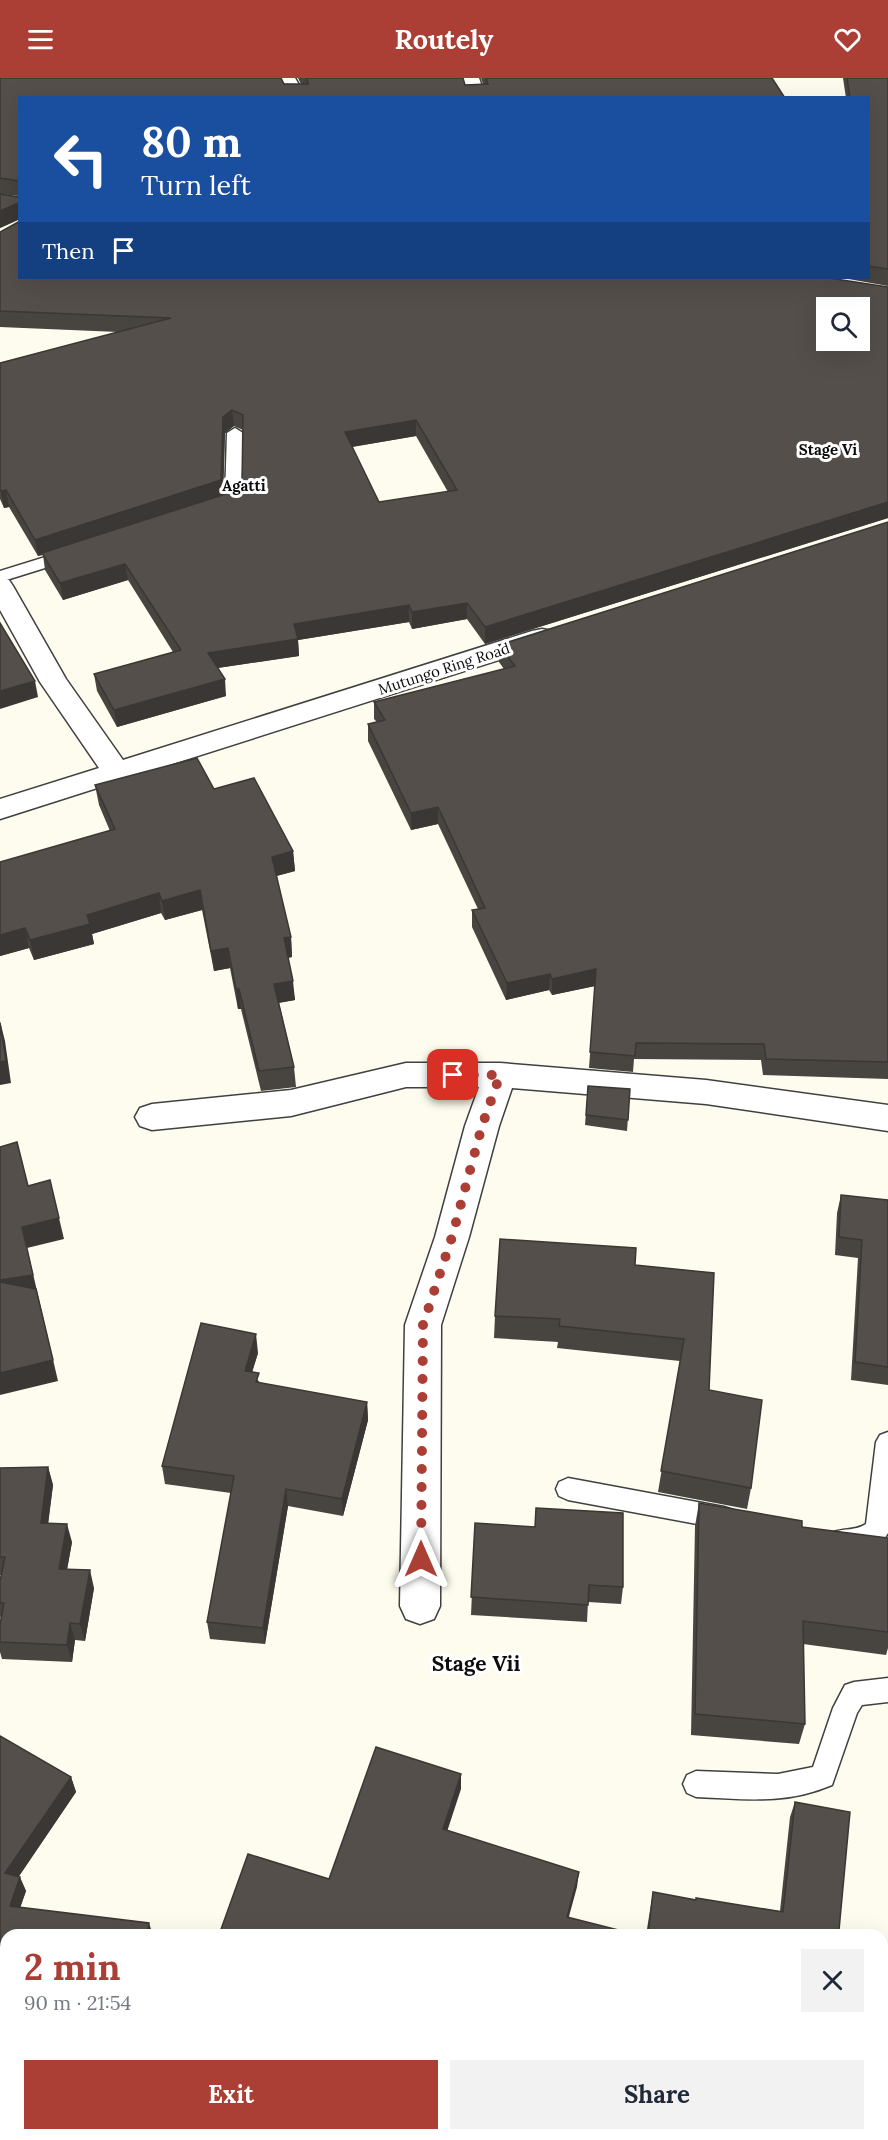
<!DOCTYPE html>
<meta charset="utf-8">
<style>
body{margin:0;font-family:Lora,serif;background:#f2f2f3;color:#1f2937;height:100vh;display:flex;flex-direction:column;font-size:22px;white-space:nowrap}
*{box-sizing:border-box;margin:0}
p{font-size:20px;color:#747a83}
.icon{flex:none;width:33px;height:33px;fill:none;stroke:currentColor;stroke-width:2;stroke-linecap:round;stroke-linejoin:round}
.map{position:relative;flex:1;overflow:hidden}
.panel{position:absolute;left:0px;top:1851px;width:888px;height:212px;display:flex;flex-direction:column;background:#fff;border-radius:18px 18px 0 0;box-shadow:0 6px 24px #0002}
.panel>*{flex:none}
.guide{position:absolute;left:18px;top:18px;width:852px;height:183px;border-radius:0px;box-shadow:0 6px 24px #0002;background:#1a4fa0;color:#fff;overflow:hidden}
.buttons{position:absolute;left:816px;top:219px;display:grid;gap:12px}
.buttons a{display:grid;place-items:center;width:54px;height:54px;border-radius:0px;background:#fff;box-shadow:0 6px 24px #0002;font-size:30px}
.pin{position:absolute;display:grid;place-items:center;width:51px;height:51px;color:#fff;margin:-26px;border-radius:12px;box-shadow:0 3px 9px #0006}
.me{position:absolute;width:66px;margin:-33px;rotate:0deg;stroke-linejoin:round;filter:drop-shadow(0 0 4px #0008)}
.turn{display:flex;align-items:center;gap:21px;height:126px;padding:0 24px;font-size:27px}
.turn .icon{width:78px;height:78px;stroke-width:2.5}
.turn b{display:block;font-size:42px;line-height:51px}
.then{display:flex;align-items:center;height:57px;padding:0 24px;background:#0003;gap:12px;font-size:22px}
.round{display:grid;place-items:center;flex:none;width:63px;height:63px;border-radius:0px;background:#f2f2f3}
.overview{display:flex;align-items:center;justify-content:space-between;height:102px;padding:0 24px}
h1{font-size:36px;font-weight:800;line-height:45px;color:#ab3f36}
.cta{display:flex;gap:12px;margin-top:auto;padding:12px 24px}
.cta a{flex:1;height:69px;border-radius:0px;background:#ab3f36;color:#fff;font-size:24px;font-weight:800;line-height:69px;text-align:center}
.cta a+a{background:#f2f2f3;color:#1f2937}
header{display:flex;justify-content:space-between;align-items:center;height:78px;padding:0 24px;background:#ab3f36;color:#fff;font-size:27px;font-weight:800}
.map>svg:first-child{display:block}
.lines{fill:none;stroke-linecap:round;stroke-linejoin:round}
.lane-casing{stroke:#404040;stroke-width:3}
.street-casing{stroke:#404040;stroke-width:3}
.lane{fill:#fff;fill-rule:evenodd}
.street{fill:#fff;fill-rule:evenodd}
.wall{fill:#484440;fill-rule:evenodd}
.shaded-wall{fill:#3b3734}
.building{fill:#544f4a;stroke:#3b3734;stroke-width:1.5;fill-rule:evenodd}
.route{stroke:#ab3f36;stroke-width:10;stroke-dasharray:0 18}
.labels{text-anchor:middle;stroke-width:6;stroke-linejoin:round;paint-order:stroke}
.far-quarter-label{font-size:15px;font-weight:bold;fill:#0d0d0d;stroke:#fff}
.street-label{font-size:15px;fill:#0d0d0d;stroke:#fff}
.near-quarter-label{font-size:21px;font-weight:bold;fill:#0d0d0d;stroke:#fff}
</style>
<header><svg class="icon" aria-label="menu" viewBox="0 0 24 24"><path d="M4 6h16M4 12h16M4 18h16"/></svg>Routely<svg class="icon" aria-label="heart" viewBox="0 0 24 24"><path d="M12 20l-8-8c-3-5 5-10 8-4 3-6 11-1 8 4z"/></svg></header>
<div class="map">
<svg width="888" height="2062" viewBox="0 0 888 2062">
<rect width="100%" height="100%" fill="#fdfcee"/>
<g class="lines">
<defs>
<path id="lane" d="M235,350l8,5 -2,68c-6,7 -22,12 -32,9l-2,-3 2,-3 16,-6 2,-65z
M71,471l6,1 2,4 -2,4 -77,24v-11z
M888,1354v101c-9,18 -37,21 -54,15l-3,-8 3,-8c11,-4 21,-1 32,-8l10,-82 4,-7z
M568,1400l156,29 9,3 3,8 -3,8 -9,3 -156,-29 -9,-4 -3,-7 3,-7z
M888,1600v24l-26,3 -5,8 -25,72c-47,20 -86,14 -136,12l-9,-4 -4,-9 4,-9 9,-4 82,3 35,-7 20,-59 12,-23 9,-3z"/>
<path id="street" d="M275,0h20l12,20h-20z
M459,0h20l7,20h-20z
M0,500l9,2 4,6 53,93 57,81 409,-129 10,-2 10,2 4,6 -4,6 -552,176v-20l99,-31 -59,-86 -40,-72z
M406,985h94l206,17 182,25v26l-182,-27 -194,-16 -13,38 -30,111 -28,88 -1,281 -6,13 -14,5 -14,-5 -6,-13 5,-281 30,-88 30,-111 14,-39h-73l-115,29 -139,14 -12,-4 -5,-9 5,-9 12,-4 139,-14z"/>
</defs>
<!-- lane casing -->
<use href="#lane" class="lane-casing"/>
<!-- street casing -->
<use href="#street" class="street-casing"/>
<!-- lane -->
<use href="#lane" class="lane"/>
<!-- street -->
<use href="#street" class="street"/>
</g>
<!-- wall -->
<path class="wall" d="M0,0l301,6 -3,-6h165l2,7 18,-1 -2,-6h291l-752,141 -20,9v-34l19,3v-1l-19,-2z
M843,0h45v208l-45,-8h25v-180h-22z
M0,154l888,55v231l-403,126 -18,-25 -55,10 -3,-7 -111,18 1,16 -81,12 8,28 -109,31 -20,-36 -3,-17 79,-22 -45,-72 -65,20 -18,-30 -2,-15 -5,1 -29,-49 -5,1 -4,-9v-136l118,-31 -118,-5zM234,348l9,4 -1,55 -4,5 -15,5 2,-62zM416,358l32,56 -69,10 -27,-55z
M888,444v557l-125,-4 -2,-15 -127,-1 -1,13 -44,-4 6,-82 -43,9 -3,-5 -43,10 -34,-73v-17l6,-1 -40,-85 -27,6 -43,-89v-17l9,-2 -3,-3v-17l130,-33 -5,-7v-17z
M95,707l119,4 79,62 2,20 -19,5 15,61 1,20 -4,1 7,42 -16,3 15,64 2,20 -35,4 -20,-82h-3l-8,-41 -16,3 -12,-61 -37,10 -4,-7 -69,21 2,10 -60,16 -5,-12 -29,8v-94l110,-31 -11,-26z
M588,1008l42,3 -3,42 -42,-6z
M841,1117l47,5v185l-37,-5 7,-122 -23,-3 2,-42z
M635,1187l79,8 -5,117 42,98 -4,21 -89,-17 22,-131 -123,-13 1,-6 -64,-4 1,-22z
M258,1275l-6,19 8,11 107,19 1,18 -25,96 -55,-10 -23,138 -55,-5 -3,-17 24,-129 -66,-9 -3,-18z
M48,1389l5,18 -5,38 24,19 -5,27 27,19 -9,53 -10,-1 -3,22 -70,-3 -2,-7v-28l1,-5 -1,-3v-35l1,-6h-1v-107z
M699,1425l103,24 86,11v110l-2,7 -83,-11 2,80 -6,20 -108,-9 4,-209z
M475,1445l148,64 -2,17 -33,-2 -1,20 -116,-7z
M0,1658l71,41 5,15 -57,84 7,15 -6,16 -14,28v145l-6,-1z
M795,1724l44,128 18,5h-211l7,-43 42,8 85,11 10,-94z
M846,2056h36l6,6h-43z"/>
<!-- shaded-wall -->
<path class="shaded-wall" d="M18,125l2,16 -20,9v-17z
M232,332l2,16 -9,7 -2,63 -185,60 -3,-16z
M416,342v16l-71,12v-16z
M6,412l3,17 -5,1 -3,-17z
M888,424v16l-403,126v-17z
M125,486l3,16 -65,20 -3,-17z
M467,525v16l-55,10v-17z
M409,527v17l-111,18 1,16 -89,13 -2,-16 86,-29z
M225,601l1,17 -109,31 -3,-17z
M35,603l3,16 -38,12v-18z
M438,729v17l-27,6v-17z
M293,773l2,20 -22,6 -1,-20z
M200,812l2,20 -37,10 -3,-19z
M159,815l2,20 -69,21 2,10 -60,16 -4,-20 57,-25z
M25,850l4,20 -29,8v-21z
M291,859l1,20 -7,1 -1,-20z
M228,870l2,20 -16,3 -3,-20z
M596,891l-1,17 -43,9v-16z
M550,896l-1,16 -43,10 1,-17z
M293,903l2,19 -19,3 -2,-19z
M236,911h3l2,20h-3z
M0,943l5,20 6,42 -11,2z
M59,1140l5,21 -37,9 31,133 -58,14v-115l22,-53z
M256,1256l2,19 -11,36 -2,-18z
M367,1324l1,18 -25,96 -1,-17z
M48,1389l5,18 -7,56 -5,-18z
M286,1411l2,17 -23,138 -2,-16z
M67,1446l5,18 -8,45 -5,-18z
M90,1492l4,18 -9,53 -5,-17z
M70,1545l5,17 -3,22 -5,-17z
M461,1696v15l-18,55v-15z
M71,1699l5,15 -65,96 -6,-15z
M579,1794l-2,15 -12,44 2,-14z
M20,1799l6,14 -10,29 -6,-14z
M149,1845l4,12h-6z"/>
<!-- building -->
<path class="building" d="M0,0h281l3,6h24v-2l-2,-4h157l2,7 23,-1 -2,-6h286l13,20h-765v120l-2,-15 -18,8v-17l19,3v-16l-19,-3z
M847,0h41v191l-20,-3v-168h-18z
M20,143v57h809l59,9v215l-403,125 -18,-24 -55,9 -3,-7 -115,19 4,15 -90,14 17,26 -111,31 -20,-36 87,-24 -56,-86 -65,19 -18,-30 196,-63 4,-5 1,-70 -11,-5 -9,7 -2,63 -186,60 -29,-50 -5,1 -1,-1v-127l171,-45 -171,-7v-79zM826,230h34v32h-34zM416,342l41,70 -78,12 -34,-70z
M888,444v540l-122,-3 -2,-15 -128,-1 -1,13 -45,-4 6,-83 -44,10 -2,-5 -43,9 -35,-73 13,-2 -47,-101 -27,6 -43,-89 17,-4 -11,-18 141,-36 -16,-21z
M0,545l35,58 -35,10z
M197,680l17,31 40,-11 39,73 -21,6 19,80 -7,1 9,43 -19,3 20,83 -35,4 -20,-82h-3l-8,-41 -17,3 -11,-61 -38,11 -3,-8 -72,22 3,9 -60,16 -5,-12 -25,7v-73l115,-33 -20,-44z
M0,945l6,38 -6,1z
M588,1008l42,3 -2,31 -42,-5z
M17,1064l11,44 22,-6 9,38 -37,9 11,48 -33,5v-133z
M841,1117l47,5v167l-33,-5 7,-122 -23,-3z
M500,1161l136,9 -1,17 79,8 -5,117 53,10 -11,88 -90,-17 23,-132 -125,-13 1,-7 -65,-3z
M0,1204l36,7 17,71 -53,13z
M201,1245l55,11 -11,37 14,2 -3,9 111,20 -25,97 -56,-10 -23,139 -56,-6 27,-146 -72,-10z
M48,1389l-7,56 26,1 -8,45 31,1 -10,54 -10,-1 -3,22 -67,-3v-18l4,-21h-4v-22l5,-24h-5v-89z
M699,1425l103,18v6l86,11v94l-85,-11 2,103 -110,-10z
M536,1430l87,5v74l-34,-2 -1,20 -117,-8 4,-74 60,4z
M0,1658l71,41 -66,96 15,4 -10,29 139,17 -2,12h-141v133l-6,-1z
M376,1669l85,27 -18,55 136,43 -12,45 71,18h-419l29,-81 81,25z
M795,1724l55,10 -11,118 18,5h-209l5,-43 43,8v-2l87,14z
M882,2012l6,2v48h-38v-6h32z"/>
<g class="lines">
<!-- route -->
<path class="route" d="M421,1481l2,-234 29,-88 30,-111 18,-51h-47"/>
</g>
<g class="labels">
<!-- far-quarter labels -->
<g class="far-quarter-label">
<text x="828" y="377">Stage Vi</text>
<text x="244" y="413">Agatti</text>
</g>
<!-- street labels -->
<g class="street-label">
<text transform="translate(444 591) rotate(-18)" y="5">Mutungo Ring Road</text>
</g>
<!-- near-quarter labels -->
<g class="near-quarter-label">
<text x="476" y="1593">Stage Vii</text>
</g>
</g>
</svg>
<div class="buttons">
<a><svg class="icon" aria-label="search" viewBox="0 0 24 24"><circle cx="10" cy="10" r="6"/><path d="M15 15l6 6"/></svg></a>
</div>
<div class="pin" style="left:453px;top:997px;background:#d93025"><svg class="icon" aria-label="arrive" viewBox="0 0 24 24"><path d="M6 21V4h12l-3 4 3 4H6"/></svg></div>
<svg class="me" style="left:421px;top:1481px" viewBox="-20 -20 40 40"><path d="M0-17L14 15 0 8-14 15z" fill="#ab3f36" stroke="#fff" stroke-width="4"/></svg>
<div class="guide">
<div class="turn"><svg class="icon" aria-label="left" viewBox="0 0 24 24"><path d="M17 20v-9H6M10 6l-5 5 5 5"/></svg><div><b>80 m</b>Turn left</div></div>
<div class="then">Then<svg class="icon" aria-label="arrive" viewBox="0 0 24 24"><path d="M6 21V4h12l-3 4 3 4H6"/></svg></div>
</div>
<section class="panel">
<div class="overview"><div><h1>2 min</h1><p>90 m · 21:54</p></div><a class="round"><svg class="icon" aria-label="close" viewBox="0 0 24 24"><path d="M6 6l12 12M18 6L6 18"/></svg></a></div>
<div class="cta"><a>Exit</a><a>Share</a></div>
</section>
</div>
